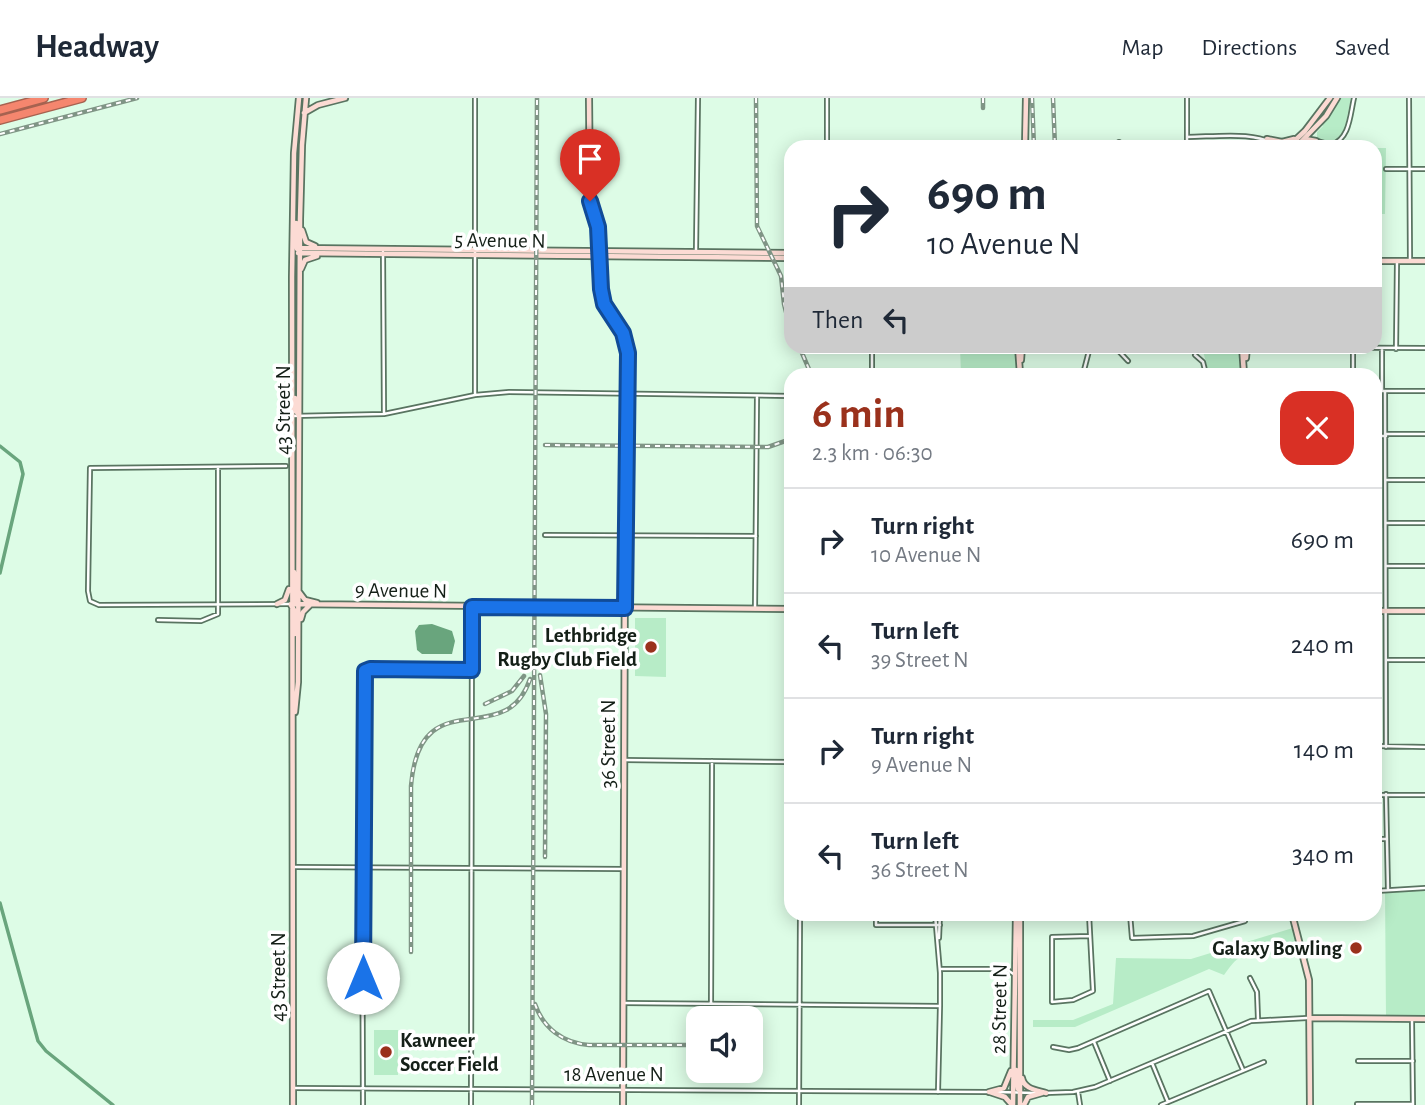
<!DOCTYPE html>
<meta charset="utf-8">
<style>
body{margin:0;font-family:"Alegreya Sans",sans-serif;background:#f2f2f3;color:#1f2937;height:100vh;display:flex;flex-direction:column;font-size:26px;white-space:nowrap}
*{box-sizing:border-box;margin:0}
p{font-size:23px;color:#747a83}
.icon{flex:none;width:38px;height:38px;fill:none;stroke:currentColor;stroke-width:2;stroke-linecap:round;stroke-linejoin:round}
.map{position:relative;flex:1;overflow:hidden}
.side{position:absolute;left:784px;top:270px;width:598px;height:553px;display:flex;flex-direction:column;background:#fff;border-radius:21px;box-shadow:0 4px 18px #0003}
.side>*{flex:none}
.top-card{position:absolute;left:784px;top:42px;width:598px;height:214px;border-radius:21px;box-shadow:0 4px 18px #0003;background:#fff;color:#1f2937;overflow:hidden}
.buttons{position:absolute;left:686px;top:908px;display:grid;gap:14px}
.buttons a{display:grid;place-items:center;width:77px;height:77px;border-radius:14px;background:#fff;box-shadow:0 4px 18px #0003;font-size:35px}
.pin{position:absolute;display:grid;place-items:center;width:60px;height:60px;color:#fff;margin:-72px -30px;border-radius:50% 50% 50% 0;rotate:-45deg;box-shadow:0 0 7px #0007}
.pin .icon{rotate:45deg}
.me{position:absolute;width:77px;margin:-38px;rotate:0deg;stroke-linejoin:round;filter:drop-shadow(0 0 5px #0008)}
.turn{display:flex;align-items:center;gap:24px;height:147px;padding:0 28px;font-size:32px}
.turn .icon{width:91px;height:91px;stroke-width:2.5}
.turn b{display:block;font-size:49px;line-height:60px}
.then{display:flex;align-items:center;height:66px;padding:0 28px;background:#0003;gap:14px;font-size:26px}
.round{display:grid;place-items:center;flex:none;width:74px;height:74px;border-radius:21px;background:#f2f2f3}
.headline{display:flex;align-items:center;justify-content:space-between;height:119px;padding:0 28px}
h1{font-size:42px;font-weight:600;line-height:52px;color:#9a311c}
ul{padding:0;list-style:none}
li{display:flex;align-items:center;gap:21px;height:105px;padding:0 28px;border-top:2px solid #e0e1e3}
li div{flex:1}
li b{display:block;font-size:26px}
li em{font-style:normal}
header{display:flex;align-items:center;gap:42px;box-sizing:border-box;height:98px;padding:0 35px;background:#fff;border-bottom:2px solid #e0e1e3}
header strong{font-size:33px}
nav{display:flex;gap:38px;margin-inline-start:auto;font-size:24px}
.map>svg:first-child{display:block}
.green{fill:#b7ecc7}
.water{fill:#69a57d}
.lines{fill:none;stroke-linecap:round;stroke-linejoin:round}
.canal{stroke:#69a57d;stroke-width:3.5}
.street-casing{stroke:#597461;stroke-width:6}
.secondary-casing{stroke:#597461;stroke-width:8}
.highway-casing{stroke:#a66250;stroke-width:10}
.street{stroke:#fff;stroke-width:2.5}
.secondary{stroke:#fcdbd4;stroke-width:4.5}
.highway{stroke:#f5866e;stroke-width:7}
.rail-casing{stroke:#809586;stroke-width:4.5}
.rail{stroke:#fff;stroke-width:2;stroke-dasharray:5;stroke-linecap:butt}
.route-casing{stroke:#114b97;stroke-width:18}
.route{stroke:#1a73e8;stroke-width:12}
.poi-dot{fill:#9a311c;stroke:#fff;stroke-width:2.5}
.labels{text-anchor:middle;stroke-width:7;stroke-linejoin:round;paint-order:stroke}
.street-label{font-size:21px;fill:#141f17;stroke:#fff}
.poi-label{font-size:21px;font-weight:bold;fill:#141f17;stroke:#fff;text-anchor:end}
</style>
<header>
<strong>Headway</strong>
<nav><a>Map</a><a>Directions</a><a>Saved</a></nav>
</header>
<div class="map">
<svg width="1425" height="1007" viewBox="0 0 1425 1007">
<rect width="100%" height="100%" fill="#ddfce6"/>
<!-- green -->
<path class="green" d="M1339,0h12l-7,34 -11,10h-9l-7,-4v-6l6,-6 -2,-2z
M1376,50h10l-1,66h-9z
M960,249h57v27h-56z
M1205,249h36v27h-32l-6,-23z
M1376,389h10v41h-10z
M635,520h31v59l-31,-1z
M1425,790v131l-39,-1 -1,-128z
M1296,829l6,18c-11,3 -23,9 -34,10 -27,2 -26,-5 -44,20l-15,-6 -134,58h-42v-7h40l40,-16 3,-46 75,1z
M374,932h24v45h-24z"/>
<!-- water -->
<path class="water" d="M432,526l20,7 3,10 -3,13h-30l-5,-4 -2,-19 4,-6z"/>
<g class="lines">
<!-- canal -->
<path class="canal" d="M0,348l20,16 3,12 -23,99
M0,805l38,138 8,10 67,54"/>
<defs>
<path id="street" d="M1409,0l1,163
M1187,39c27,0 70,-7 92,10
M1317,43l14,4c19,-6 19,-30 23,-47
M1119,44v5
M827,49v-49
M1187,49v-49
M1386,71h39
M696,152l2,-152
M383,154l1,162
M872,248v28
M1114,248l14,15
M1353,248v28
M1246,249l179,1
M1382,250v43
M1396,251l1,-88
M1195,257l8,7 3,12
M1083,276l7,-27
M1376,293h49
M1385,293l1,356
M475,297v-297
M293,318l91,-2 91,-19 34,-3 282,4
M1386,336h39
M1376,338h10
M286,368l-196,2 -2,123 2,10 9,4 192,-1
M1386,382h39
M1386,425h39
M545,437l211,1
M1386,468h39
M755,511l2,-213
M158,522l43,1 17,-7v-147
M1386,562h39
M1376,648l49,1
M624,662l167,2
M1386,696l2,96
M1376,697h49
M1376,741h10
M294,769l329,2
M1376,793l49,-3
M876,816v11h64
M935,816l5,59v33
M1089,816l4,77 -20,9 -21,2v-65l38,-1
M1130,816l2,24 61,-2 52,-15 -2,-7
M939,840l1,-24
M940,871h66l9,6
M1250,880l7,14 1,27
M623,905l317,3 -2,86
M711,906l1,-243
M1412,923l1,84
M1094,944l16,39
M1053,949l16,3 9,-2 131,-57 34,79
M1358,963h55
M1152,965l16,39
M293,990l696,4
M996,994l39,1
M1078,994l2,13
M1045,995l28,-1 22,-5 156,-66 56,-3
M1357,1006h56
M363,1007l-1,-238 3,-195 5,-3 102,1
M471,1007l1,-498
M799,1007l1,-191
M1161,1007l103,-43"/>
<path id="secondary" d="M589,0l1,103 9,26 2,62 3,16 19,28 5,20 -3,183 -2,569
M304,15l14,-8 27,-7
M1267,41l15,3 12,-3
M1305,41l11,2
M1025,49l1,-49
M1288,49l17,-16 25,-33
M1296,49l30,-31 11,-18
M296,125l1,26
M302,132l4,12 9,4
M298,150l493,5
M298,155l493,5
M1376,163h49
M301,171l4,-9 12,-4
M1018,248l2,28
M1242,248l2,28
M1246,260l1,-12
M1021,262l1,-14
M295,300v11l4,7
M294,474l1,26 3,6
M299,494l6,8 12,3
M277,506l8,-4 4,-11
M291,506l500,5
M291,507l3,5 1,24
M1376,513h49
M301,521l2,-7 7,-7
M295,614l3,-30 2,-463 2,-74 4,-47
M1292,816l17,66 1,125
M1310,920l115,1
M1016,972l2,19
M1022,980c2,11 14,12 24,15
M989,994l15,-4 7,-17
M990,994l15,5 7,8
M293,1007l-1,-828 2,-124 5,-55
M1013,1007l3,-191
M1020,1007v-191
M1024,1007l4,-8 14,-4"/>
<path id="highway" d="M0,12l44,-12
M0,22l82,-22"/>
</defs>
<!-- street casing -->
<use href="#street" class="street-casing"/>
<!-- secondary casing -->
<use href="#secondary" class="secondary-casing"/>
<!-- highway casing -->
<use href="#highway" class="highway-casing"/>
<!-- street -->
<use href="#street" class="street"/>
<!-- secondary -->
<use href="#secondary" class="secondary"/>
<!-- highway -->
<use href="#highway" class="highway"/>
<defs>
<path id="rail" d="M756,0l1,128 24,50 3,28 7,28
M983,0v10
M1032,0l2,49
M1053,0l2,49
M0,36l137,-36
M799,248l12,28
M545,347l223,2 23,-8
M540,577l6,39 -1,143
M485,606l27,-13 12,-15
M411,854v-166c9,-109 94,-32 119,-107
M535,906c8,24 28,39 54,41h109
M532,1007l5,-1007"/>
</defs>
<!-- rail casing -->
<use href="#rail" class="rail-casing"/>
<!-- rail -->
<use href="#rail" class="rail"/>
</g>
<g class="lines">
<defs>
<path id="route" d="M363,880l2,-307 5,-2 102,1v-63l153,1 3,-255 -5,-20 -19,-29 -3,-15 -3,-62 -8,-26"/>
</defs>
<!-- route casing -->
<use href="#route" class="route-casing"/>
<!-- route -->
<use href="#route" class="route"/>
</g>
<!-- markers -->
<g class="poi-dot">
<circle cx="651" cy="549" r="7"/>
<circle cx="1356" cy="850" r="7"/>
<circle cx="386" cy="954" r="7"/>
</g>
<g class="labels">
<!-- street labels -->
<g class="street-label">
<text transform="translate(500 142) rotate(1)" y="7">5 Avenue N</text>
<text transform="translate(283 312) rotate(-90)" y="7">43 Street N</text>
<text transform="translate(401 492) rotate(1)" y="7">9 Avenue N</text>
<text transform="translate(608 646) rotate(-90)" y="7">36 Street N</text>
<text transform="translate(278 879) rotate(-90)" y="7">43 Street N</text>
<text transform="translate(999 911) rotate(-89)" y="7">28 Street N</text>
<text x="614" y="983">18 Avenue N</text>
</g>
<!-- poi labels -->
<g class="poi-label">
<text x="637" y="544">Lethbridge<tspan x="637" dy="24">Rugby Club Field</tspan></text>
<text x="1342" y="857">Galaxy Bowling</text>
<text x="400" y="949" text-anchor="start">Kawneer<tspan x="400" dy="24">Soccer Field</tspan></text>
</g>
</g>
</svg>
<div class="buttons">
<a><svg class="icon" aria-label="sound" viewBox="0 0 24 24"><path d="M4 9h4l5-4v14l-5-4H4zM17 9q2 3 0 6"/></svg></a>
</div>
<div class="pin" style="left:590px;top:103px;background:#d93025"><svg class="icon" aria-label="arrive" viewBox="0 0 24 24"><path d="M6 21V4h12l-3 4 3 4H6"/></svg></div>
<svg class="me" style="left:363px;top:880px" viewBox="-20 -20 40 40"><circle r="19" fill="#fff"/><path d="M0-13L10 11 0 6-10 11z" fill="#1a73e8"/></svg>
<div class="top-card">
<div class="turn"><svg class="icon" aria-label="right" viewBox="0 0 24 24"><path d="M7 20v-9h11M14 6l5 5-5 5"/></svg><div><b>690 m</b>10 Avenue N</div></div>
<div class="then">Then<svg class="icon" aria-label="left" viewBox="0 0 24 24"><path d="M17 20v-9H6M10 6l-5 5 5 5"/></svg></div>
</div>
<section class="side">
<div class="headline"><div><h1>6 min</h1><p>2.3 km · 06:30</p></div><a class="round" style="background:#d93025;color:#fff"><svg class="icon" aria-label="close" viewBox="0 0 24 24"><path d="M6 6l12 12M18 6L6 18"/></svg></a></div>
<ul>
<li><svg class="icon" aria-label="right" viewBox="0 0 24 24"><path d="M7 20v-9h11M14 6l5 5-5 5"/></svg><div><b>Turn right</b><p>10 Avenue N</p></div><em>690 m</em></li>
<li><svg class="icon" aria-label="left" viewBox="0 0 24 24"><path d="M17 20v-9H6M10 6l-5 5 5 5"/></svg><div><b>Turn left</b><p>39 Street N</p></div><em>240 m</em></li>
<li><svg class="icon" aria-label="right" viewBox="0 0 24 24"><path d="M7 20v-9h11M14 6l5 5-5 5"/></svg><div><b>Turn right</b><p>9 Avenue N</p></div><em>140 m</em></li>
<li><svg class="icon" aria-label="left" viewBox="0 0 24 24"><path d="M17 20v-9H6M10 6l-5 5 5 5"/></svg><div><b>Turn left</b><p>36 Street N</p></div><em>340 m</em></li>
</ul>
</section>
</div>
